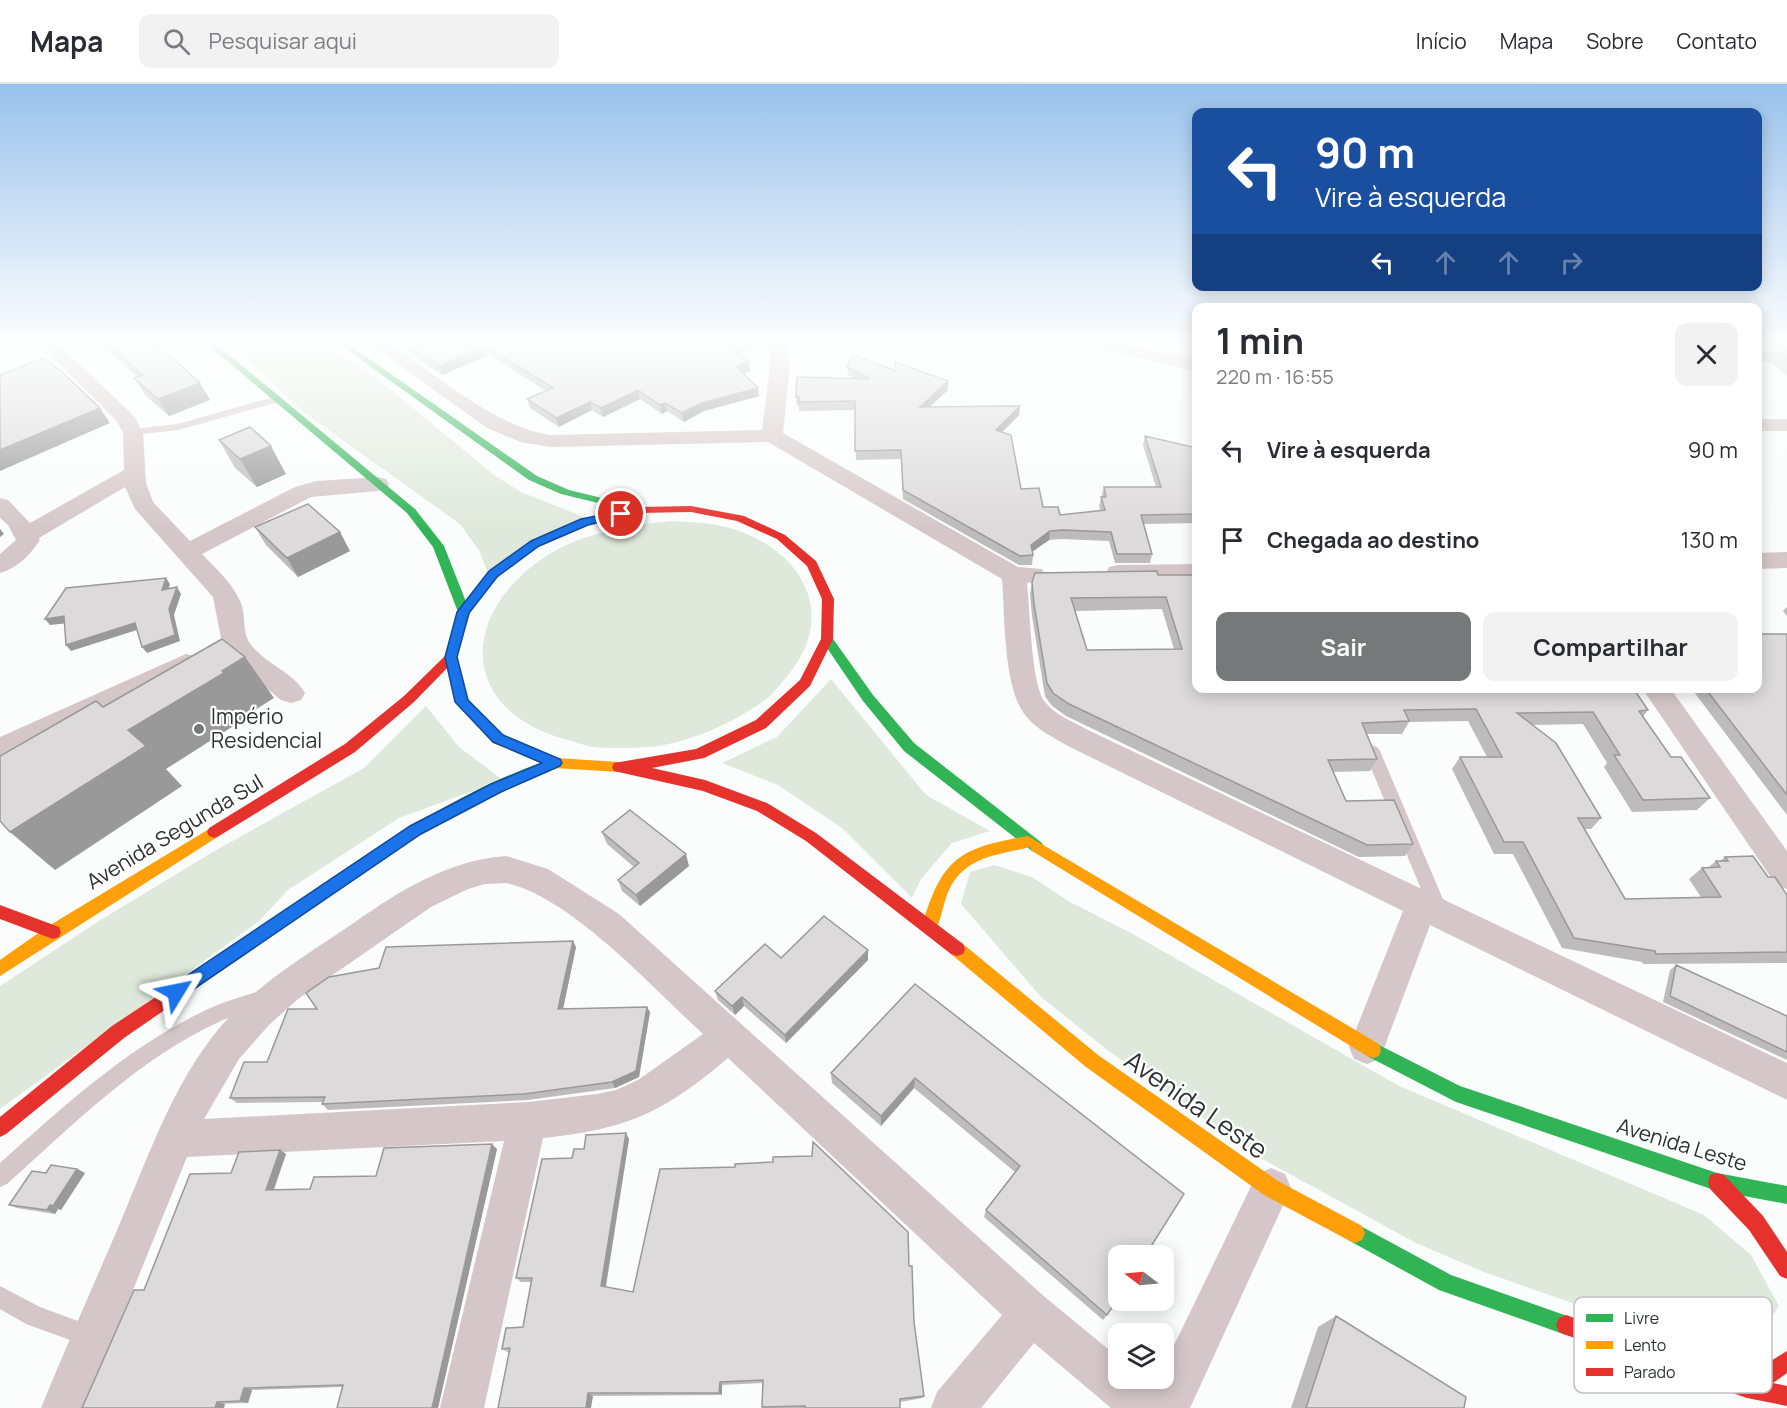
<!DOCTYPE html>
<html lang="pt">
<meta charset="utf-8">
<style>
body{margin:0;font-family:Manrope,sans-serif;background:#f2f2f3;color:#2b2b33;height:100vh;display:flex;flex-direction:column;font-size:22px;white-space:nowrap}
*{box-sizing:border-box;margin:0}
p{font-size:20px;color:#7c7c81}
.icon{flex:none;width:33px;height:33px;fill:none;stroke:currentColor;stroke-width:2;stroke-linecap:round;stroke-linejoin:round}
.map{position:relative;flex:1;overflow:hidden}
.drawer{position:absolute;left:1192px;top:219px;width:570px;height:390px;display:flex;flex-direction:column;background:#fff;border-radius:12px;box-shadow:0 3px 15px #0003}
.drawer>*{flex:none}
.top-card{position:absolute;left:1192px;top:24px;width:570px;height:183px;border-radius:12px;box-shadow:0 3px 15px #0003;background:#1a4fa0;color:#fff;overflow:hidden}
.needle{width:39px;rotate:286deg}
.buttons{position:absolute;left:1108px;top:1161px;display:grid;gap:12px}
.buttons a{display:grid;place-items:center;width:66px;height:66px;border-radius:12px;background:#fff;box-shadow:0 3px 15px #0003;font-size:30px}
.pin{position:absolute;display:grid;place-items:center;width:51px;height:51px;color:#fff;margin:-26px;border:3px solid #fff;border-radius:50%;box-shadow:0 2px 6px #0007}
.me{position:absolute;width:66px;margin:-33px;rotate:55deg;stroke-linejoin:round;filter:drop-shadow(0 0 4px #0008)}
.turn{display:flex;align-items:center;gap:21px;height:126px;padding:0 24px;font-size:27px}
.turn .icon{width:78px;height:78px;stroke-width:2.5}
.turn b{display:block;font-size:42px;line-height:51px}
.lanes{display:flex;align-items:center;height:57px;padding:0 24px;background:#0003;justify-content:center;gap:30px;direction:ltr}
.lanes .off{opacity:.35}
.round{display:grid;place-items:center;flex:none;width:63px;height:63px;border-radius:12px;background:#f2f2f3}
.overview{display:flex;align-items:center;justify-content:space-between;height:102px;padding:0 24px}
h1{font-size:36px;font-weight:700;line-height:45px}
.button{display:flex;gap:12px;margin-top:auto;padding:12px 24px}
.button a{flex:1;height:69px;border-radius:12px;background:#76787a;color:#fff;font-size:24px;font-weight:700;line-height:69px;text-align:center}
.button a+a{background:#f2f2f3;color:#2b2b33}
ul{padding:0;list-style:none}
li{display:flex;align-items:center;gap:18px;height:90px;padding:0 24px}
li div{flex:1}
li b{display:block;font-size:22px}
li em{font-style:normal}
header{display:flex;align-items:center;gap:36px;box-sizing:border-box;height:84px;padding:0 30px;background:#fff;border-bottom:2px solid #e1e1e2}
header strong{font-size:28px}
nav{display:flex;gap:33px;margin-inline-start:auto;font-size:21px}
.search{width:420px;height:54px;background:#f2f2f3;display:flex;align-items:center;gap:15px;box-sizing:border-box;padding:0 21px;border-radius:12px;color:#7c7c81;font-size:22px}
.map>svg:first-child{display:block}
.green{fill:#dfe9db}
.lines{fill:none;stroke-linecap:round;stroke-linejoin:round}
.lane{fill:#d5c7c9;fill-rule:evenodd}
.street{fill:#d5c7c9;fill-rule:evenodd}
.fast{fill:#30b455;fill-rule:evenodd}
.slow{fill:#ff9f0a;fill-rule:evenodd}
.jam{fill:#e5322d;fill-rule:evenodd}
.wall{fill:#bdbbbc;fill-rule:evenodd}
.shaded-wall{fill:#9a9999}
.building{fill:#dcdadb;stroke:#9a9999;stroke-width:1.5;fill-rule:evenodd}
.route{fill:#1a73e8;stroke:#114b97;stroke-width:1.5}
.poi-dot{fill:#76787a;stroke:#fff;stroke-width:2}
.labels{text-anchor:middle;stroke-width:4.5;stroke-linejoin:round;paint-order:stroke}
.poi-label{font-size:21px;fill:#2e3134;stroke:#fff;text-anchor:start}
.street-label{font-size:21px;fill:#2e3134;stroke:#fff}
.near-street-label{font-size:26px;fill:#2e3134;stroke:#fff}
.key{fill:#fff;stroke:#c0c1c2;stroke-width:1.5}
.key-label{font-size:16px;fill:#2e3134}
</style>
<header>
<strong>Mapa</strong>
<div class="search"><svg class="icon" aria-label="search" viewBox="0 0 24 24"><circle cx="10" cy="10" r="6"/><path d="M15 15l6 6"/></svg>Pesquisar aqui</div>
<nav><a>Início</a><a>Mapa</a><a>Sobre</a><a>Contato</a></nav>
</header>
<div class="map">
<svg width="1787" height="1324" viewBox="0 0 1787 1324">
<rect width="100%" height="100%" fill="#fbfcfc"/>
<!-- green -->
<path class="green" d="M231,260h95l53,36 115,95 27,17 63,25 -97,54 -7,-19 -20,-28 -158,-113z
M671,437c14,1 30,1 45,4 31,5 65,23 82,49 25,38 13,75 -14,106 -6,7 -12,15 -19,20 -31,22 -69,40 -107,46 -17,2 -47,3 -64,1 -10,-1 -20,-6 -30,-8 -98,-27 -107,-116 -29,-175 39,-30 88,-38 136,-43z
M831,595l95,116 64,36 -38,12 -31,36 -9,19 -70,-70 -64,-43 -56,-22 55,-26z
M426,622l33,41 44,33 -104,38 -111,72 -29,31 -259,188v-123l99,-65 112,-68 153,-85z
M994,781l38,12 38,25 61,31 268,153 305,129 47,40 28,51 -28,41 -42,4 -225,-79 -68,-29 -163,-89 -147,-105 -65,-52 -80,-93 9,-32z"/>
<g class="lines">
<!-- lane -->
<path class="lane" d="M278,312l5,3 -1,2 -104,29 -45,5 -6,-3 6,-3 44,-5z
M1372,661l5,2 3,4 68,160 -3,5 -6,2 -6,-2 -3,-5 -66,-160 3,-4z
M260,907l6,2 3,6 -3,6c-14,5 -29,9 -43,15 -83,37 -149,104 -216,164l-7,3v-24c65,-58 129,-117 208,-154 17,-8 35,-13 52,-18z
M0,1202l40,21 60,22 3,8 -3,8 -8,3 -66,-24 -26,-15z"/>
<!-- street -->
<path class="street" d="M39,260h19l76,72 9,16 3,51 7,19 37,39 105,-54 21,-6 62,-4 8,2 3,5 -3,5 -8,2 -67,6 -109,57c14,15 33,31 40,52 3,11 1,26 7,36 14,21 44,30 56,51l-4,7 -10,3 -10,-3 -32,-26 -21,-23 -7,-13 -8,-41 -78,-88 -10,-22 -86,51 1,2c-10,15 -22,28 -40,33v-19l16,-14 -8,-15 -8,-7v-20l8,2 22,23 94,-53 -1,-38 -8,-13z
M370,260h21c45,31 106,84 160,91l211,-5 7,-55 1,-31h18l1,31 -6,58 235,134 24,2 3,6 -3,6 -15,2c3,25 4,101 18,119 10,13 29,20 43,28l699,333v37l-357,-175 -50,134 -13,5 -13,-5 -5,-12 54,-136 -335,-165c-15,-9 -31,-16 -42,-30 -23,-26 -21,-102 -24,-137l-234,-137 -217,5 -30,-5 -34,-14z
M1091,260h33l73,15v12l-104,-23z
M1758,335h29v12h-29z
M1787,468v16l-29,1v-16z
M1197,480v16l-79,1 -9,-2 -3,-6 3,-6 9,-2z
M186,570l9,2 4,7 -4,7 -195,90v-23z
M1642,604h28l117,163v38l-11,-4z
M506,772l42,13 71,45 427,384 73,60v20h25l10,9 4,-9h6v-12l93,-192 14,-6 14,6 6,14 -101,220h-79l-77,-65 -53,65h-50l6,-16 65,-77 -274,-257c-65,55 -100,71 -185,80l-59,270h-44l64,-267 -317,16 -102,251h-44c26,-64 55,-128 82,-192 29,-69 56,-147 109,-202 36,-37 81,-63 123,-92 46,-32 94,-62 151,-66zM506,799c65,14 148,106 197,151l-65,46 -22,10 -19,4 -69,8 -324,17 35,-60 30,-34 29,-26 133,-92 37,-18 17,-5z"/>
<!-- fast -->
<path class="fast" d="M207,260h9l199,165 29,37 26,66 -2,3 -4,1 -6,-4 -25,-65 -26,-34z
M339,260h9l189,132 32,14 66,16 1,2 -5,3 -70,-17 -32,-14z
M827,551l4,1 42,59 41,48 128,100 2,4 -2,4 -5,2 -5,-2 -128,-100 -41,-50 -40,-59 -2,-3z
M555,674l5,1 2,4 -2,4 -59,25 -81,42 -112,77 -5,2 -5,-2 -3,-5 3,-5c81,-54 163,-113 257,-143z
M1373,958l87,44 257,87 70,13v18l-70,-13 -261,-89 -89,-46 -2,-6 2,-6z
M1355,1139l96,52 122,43 3,7 -3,7 -7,3 -127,-45 -91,-50 -3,-7 3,-7z"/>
<!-- slow -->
<path class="slow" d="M534,456l6,4 -2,3 -41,30 -27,36 -13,44 11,43 35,35 53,23 63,4 5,1 2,4 -2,4 -5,1 -64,-4 -62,-25 -38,-41 -10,-45 13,-45 31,-41z
M214,742l5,2 2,4 -2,4 -219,140v-16l47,-33z
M1028,752l351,208 2,6 -2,6 -6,2 -6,-2 -335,-205 -2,-4c-32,8 -65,9 -81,43 -6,13 -7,28 -14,41l-5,2 -5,-2 -3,-5c20,-68 37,-78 106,-90z
M957,858l6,2 135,111 180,126 84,45 3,7 -3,7 -7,3 -7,-3 -84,-45 -178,-128 -135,-113 -2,-5 2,-5z"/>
<!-- jam -->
<path class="jam" d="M691,422l53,10 41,19 31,26 18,38 -1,40 -23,47 -44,42 -62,30 -52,10 53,12 62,23 49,30 147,111 2,5 -2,5 -6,2 -6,-2 -145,-113 -49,-30 -54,-20 -89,-20 -2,-4 2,-4 82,-14 60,-29 44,-40 21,-41 1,-40 -15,-33 -30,-27 -40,-18 -46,-9 -52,1 -51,12 -50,22 -4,1 -6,-4 57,-25 54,-12z
M451,569l6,4 -2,3 -41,42 -59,50 -136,84 -5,2 -5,-2 -2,-4 2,-4 136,-84 59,-48 43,-42z
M303,815l5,2 3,5 -3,5 -184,127 -118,96 -6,3v-20l112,-91z
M0,821l59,22 2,5 -2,5 -6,2 -53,-20z
M1717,1089l7,2 39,41 24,36v27l-7,-3 -31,-46 -39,-41 -2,-7 2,-7z
M1566,1231l179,62 42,-26v22l-14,10 14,3v20l-40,-8 -181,-63 -7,-3 -3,-7 3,-7z"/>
</g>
<!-- wall -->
<path class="wall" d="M85,260h75l4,6 36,33 10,17 -41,16 -24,-21 -11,-17 3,-1 -36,-33 -11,4z
M397,260h360l-18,9 11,18 -7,2 16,23 -55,15 -20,11 -17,-11 -5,3 -22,-15 -37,18 -11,-7 -33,17 -29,-19 -3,-9 19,-8 -57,-36 -47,20z
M1170,260h27v7z
M1758,260h29v32l-16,-14h-13z
M847,283l101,23 -19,17 90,8 -17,17 19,57 22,18 17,8 41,-4 -2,-5 5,-19h52l-13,-42 2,-9 52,12v75l-54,1 9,30 -2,9h-35l-6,-22 -47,-2 -13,1 -17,12 1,3 -1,10h-13l-116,-66 -2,-40 -45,1 -1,-50 -56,1v-5h-2l-1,-9 57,-19 -5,-3z
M219,356l67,34 -29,13 -22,-19z
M255,443l95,24 -52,26 -32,-32z
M1157,487l40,117 451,22 -5,7 28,40 39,41 -13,12 -65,2 -28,-45 3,-4 -24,-39 -51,1 69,93 -10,11h-7l41,70 76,-2 -12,-18 13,-11 7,-1 7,-6h4l5,-4 43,20 19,18v68l-144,1 -1,-2 -80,-14 -49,-94h-19l-42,-85 8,-12h27l-19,-36 -59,1 -7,12h-35l10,25 -7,12 -37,1 13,29 67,43 -8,12 -46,1 -293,-141 -15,-11 -6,-9 -13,-80 -2,-22 2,-12zM1162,525l12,40 -87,1 -12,-39z
M1787,523v9l-4,-5z
M1787,550v181l-96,-127h67z
M602,748l87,34 -49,40 -18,-15 -4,-11 16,-13 -27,-23z
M576,863l-13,61 87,4 -11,65 -24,11 -87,12 -200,10 -6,-6 1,-2 -86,1 -7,-5 37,-36 50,-53z
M781,874l87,2 -82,83 -42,-37 -9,9 -17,-15 -3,-9z
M1676,881l111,51v44l-124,-58 7,-32z
M915,900l192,331 -4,5 -119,-103 2,-7 29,-38 -101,-84 -33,38 -49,-43 -1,-10z
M629,1055l-23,148 27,5 276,-26 5,56 10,74 -1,2 -23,4v6h-137l-1,-1 1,-24 -41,2v10l-129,1 -91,-47 21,-22 8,-45h-10l-5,-4 56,-120 12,-9z
M497,1065l-59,259h-101l5,-21 -90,3 -4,13 -166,5 62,-118 87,-117 49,-23 6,4 -12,36 36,-1 66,-13z
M77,1085l8,4 -24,37 -3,-1 -3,5 -38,-6 -8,-3 37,-32z
M1336,1232l128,92h-173l27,-81z"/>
<!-- shaded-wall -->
<path class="shaded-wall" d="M87,260h14l-11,4z
M741,260h16l-24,12 -1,-8z
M486,262l3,9 -47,20 -3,-9z
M749,278l1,9 -13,4 -1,-9z
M948,297v9l-28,26v-9z
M200,299l10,17 -41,16 -11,-17z
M758,304l1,8 -55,15 -20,11 -2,-9 20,-10z
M638,306l2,9 -37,18 -2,-9z
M590,318l2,8 -33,17 -3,-9z
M665,319l2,8 -5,3 -2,-9z
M1020,322l-1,9 -24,24 1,-9z
M100,324l10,15 -110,48v-21z
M271,362l15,28 -29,13 -17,-28z
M0,445l4,5 -4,3z
M1050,447l-1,9 -20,14 2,-9z
M340,448l10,19 -52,26 -11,-19z
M166,494l4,6 -4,12 -4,-6z
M177,503l4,7 -7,21 6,26 -33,12 -5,-6 27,-38z
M64,532l5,7 -19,2 -5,-6z
M135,539l5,6 -69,22 -5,-6z
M245,573l29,41 -21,13 1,2 -88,56 16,17 -127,84 -45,-38 118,-102z
M686,770l3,12 -49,40 -4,-11z
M573,857l3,6 -14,67 -4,-5z
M868,866v10l-82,83 -1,-8z
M742,913l2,9 -9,9 -3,-9z
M647,923l3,5 -11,65 -24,11 -3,-6z
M915,994l-1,10 -33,38v-10z
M626,1049l3,6 -24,151 -4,-4z
M492,1060l5,5 -59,259h-6z
M280,1066l6,4 -14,40 -6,-4z
M77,1085l8,4 -24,37 -8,-4z
M50,1121l8,4 -3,5 -8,-4z
M720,1298l2,3v10l-3,-2z
M244,1304l8,2 -4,13 -8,-2z
M588,1309l5,3 -2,12h-5z
M217,1318l8,2 -1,4h-9z"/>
<!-- building -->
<path class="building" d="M108,260h49l43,39 -42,16 -24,-21 9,-3z
M406,260h335l-9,4 17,14 -13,4 22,22 -56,15 -20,10 -17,-10 -5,2 -22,-15 -37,18 -11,-6 -34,16 -29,-19 26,-11 -67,-42 -47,20z
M1758,260h29v15l-8,-7h-21z
M853,270l43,17 -1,-9 53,19 -28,26 100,-1 -24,24 15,5 10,54 18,-1 4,19h15l2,8 45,-5 -4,-13h5l-2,-10h57l-16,-51 52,12v66l-56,1 11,39h-35l-6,-22 -48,-2 -13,1 -19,14 2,10 -13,1 -117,-66 -2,-40 -46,1v-50l-56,1v-5h-3l1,-20 73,2 -23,-12z
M43,274l19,14 38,36 -100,42v-75z
M250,343l21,19 -31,13 -21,-19z
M308,420l32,28 -53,26 -32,-31z
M1157,487l1,4h39v113h436l15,22 -9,1 32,46h10l29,41 -67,2 -29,-45h6l-27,-43 -76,1 39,30 45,75h-23l47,81 96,-2 -19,-29 18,-1 -4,-6h12l-3,-4 28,-1 15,21h7l12,18v57l-131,2 -1,-3 -81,-13 -51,-96h-19l-44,-85h42l-26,-48 -72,1 5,11 -47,2 15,36 -49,1 18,41 48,-1 19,44 -46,1 -298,-141 -16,-11 -6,-10 -13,-79 -2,-22 3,-9zM1166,513l16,52 -95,1 -16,-52z
M166,494l-4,12 15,-3 -8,22 6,26 -33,12 -7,-24 -69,22 -2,-29 -19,3 21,-31z
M1758,550h29v161l-82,-107h53z
M222,555l23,18 -23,14 2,2 -96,57 18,16 -136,86 -10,-11v-65l96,-55 7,6z
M630,726l56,44 -50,41 -18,-15 21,-17 -37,-31z
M824,832l44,34 -83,85 -43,-38 -10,9 -17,-15 50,-47 16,14z
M573,857l-15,68 89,-2 -11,64 -24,11 -88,12 -202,10 3,-7 -95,1 14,-36h23l21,-53h29l-11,-16 23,-16 50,-9 7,-21z
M1676,881l111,51v36l-117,-56z
M915,900l269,210 -39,62h-26v41l-12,18 -121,-105 34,-44 -105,-88 -34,38 -50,-43z
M626,1049l-25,153 32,6 27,-123 75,-2v-3l38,-2v-5l39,-1 1,-14 95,90 1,34h3l2,56 10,74 -24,3v9h-95v-2l-43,1 1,-27 -43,2 -1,11h-131l-2,15h-88l12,-60 -8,1 4,-21 17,-1 9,-49h-16l26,-119 30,-1 2,-9h10l2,-14z
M492,1060l-60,264h-95l6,-23 -99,3 -4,13 -23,1 -2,6h-133l52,-118h10l46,-116 41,-1 8,-21 41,-2 -14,40 44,-1 4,-12 62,-1 8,-28z
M51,1081l26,4 -24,37 -3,-1 -3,5 -38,-5 23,-34 14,2z
M1336,1232l130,81 -2,11h-158z"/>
<!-- sky -->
<linearGradient id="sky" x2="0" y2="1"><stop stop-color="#99c2eb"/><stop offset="0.58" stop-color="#fdfefe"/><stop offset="1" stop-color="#fdfefe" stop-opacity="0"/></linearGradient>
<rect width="1787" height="445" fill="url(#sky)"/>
<!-- route -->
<path class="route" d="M621,427l5,3 -1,2 -37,9 -49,21 -42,31 -28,36 -12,44 11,43 35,35 57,24 2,4 -2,3 -59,26 -80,42 -239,163 -6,3 -6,-3 -2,-5 2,-5 240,-161 81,-42 51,-21 -49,-21 -38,-40 -10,-45 12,-45 32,-41 42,-30 50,-22z"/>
<!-- markers -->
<circle class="poi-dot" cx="199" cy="645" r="6"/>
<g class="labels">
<!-- poi labels -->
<g class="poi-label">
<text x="211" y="640">Império<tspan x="211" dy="24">Residencial</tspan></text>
</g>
<!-- street labels -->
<g class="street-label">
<text transform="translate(175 748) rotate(-31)" y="7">Avenida Segunda Sul</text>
<text transform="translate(1682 1061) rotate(17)" y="7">Avenida Leste</text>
</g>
<!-- near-street labels -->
<g class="near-street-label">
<text transform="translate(1196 1021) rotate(35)" y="9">Avenida Leste</text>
</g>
</g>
<!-- legend -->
<rect x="1574" y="1213" width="198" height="96" rx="9" class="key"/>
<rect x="1586" y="1230" width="27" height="8" fill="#30b455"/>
<rect x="1586" y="1257" width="27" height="8" fill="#ff9f0a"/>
<rect x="1586" y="1284" width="27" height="8" fill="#e5322d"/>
<g class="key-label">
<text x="1624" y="1240">Livre</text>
<text x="1624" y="1267">Lento</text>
<text x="1624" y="1294">Parado</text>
</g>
</svg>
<div class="buttons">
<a><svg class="needle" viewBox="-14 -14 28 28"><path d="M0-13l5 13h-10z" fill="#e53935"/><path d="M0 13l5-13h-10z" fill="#7c7c81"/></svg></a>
<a><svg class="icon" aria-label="layers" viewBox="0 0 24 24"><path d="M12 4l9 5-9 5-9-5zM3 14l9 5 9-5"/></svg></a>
</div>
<div class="pin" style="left:621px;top:430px;background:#d93025"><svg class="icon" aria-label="arrive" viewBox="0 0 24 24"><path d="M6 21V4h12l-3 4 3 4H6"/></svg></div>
<svg class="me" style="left:176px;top:908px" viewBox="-20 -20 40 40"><path d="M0-17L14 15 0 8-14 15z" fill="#1a73e8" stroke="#fff" stroke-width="4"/></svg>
<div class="top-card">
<div class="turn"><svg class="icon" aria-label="left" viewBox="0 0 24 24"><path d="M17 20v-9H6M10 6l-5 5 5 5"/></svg><div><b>90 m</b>Vire à esquerda</div></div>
<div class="lanes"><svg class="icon" aria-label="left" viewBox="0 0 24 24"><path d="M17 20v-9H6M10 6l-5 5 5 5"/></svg><svg class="icon off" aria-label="ahead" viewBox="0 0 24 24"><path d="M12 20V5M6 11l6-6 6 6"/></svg><svg class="icon off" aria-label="ahead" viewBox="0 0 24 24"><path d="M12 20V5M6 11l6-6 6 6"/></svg><svg class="icon off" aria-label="right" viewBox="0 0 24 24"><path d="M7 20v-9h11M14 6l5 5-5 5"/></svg></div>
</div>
<section class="drawer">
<div class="overview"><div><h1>1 min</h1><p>220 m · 16:55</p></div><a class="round"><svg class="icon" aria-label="close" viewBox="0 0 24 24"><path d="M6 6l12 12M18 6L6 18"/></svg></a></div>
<ul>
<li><svg class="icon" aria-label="left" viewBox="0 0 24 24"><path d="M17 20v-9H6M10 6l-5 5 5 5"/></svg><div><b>Vire à esquerda</b></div><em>90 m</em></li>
<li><svg class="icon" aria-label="arrive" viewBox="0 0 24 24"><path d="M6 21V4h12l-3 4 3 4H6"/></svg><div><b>Chegada ao destino</b></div><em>130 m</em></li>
</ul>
<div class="button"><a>Sair</a><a>Compartilhar</a></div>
</section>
</div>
